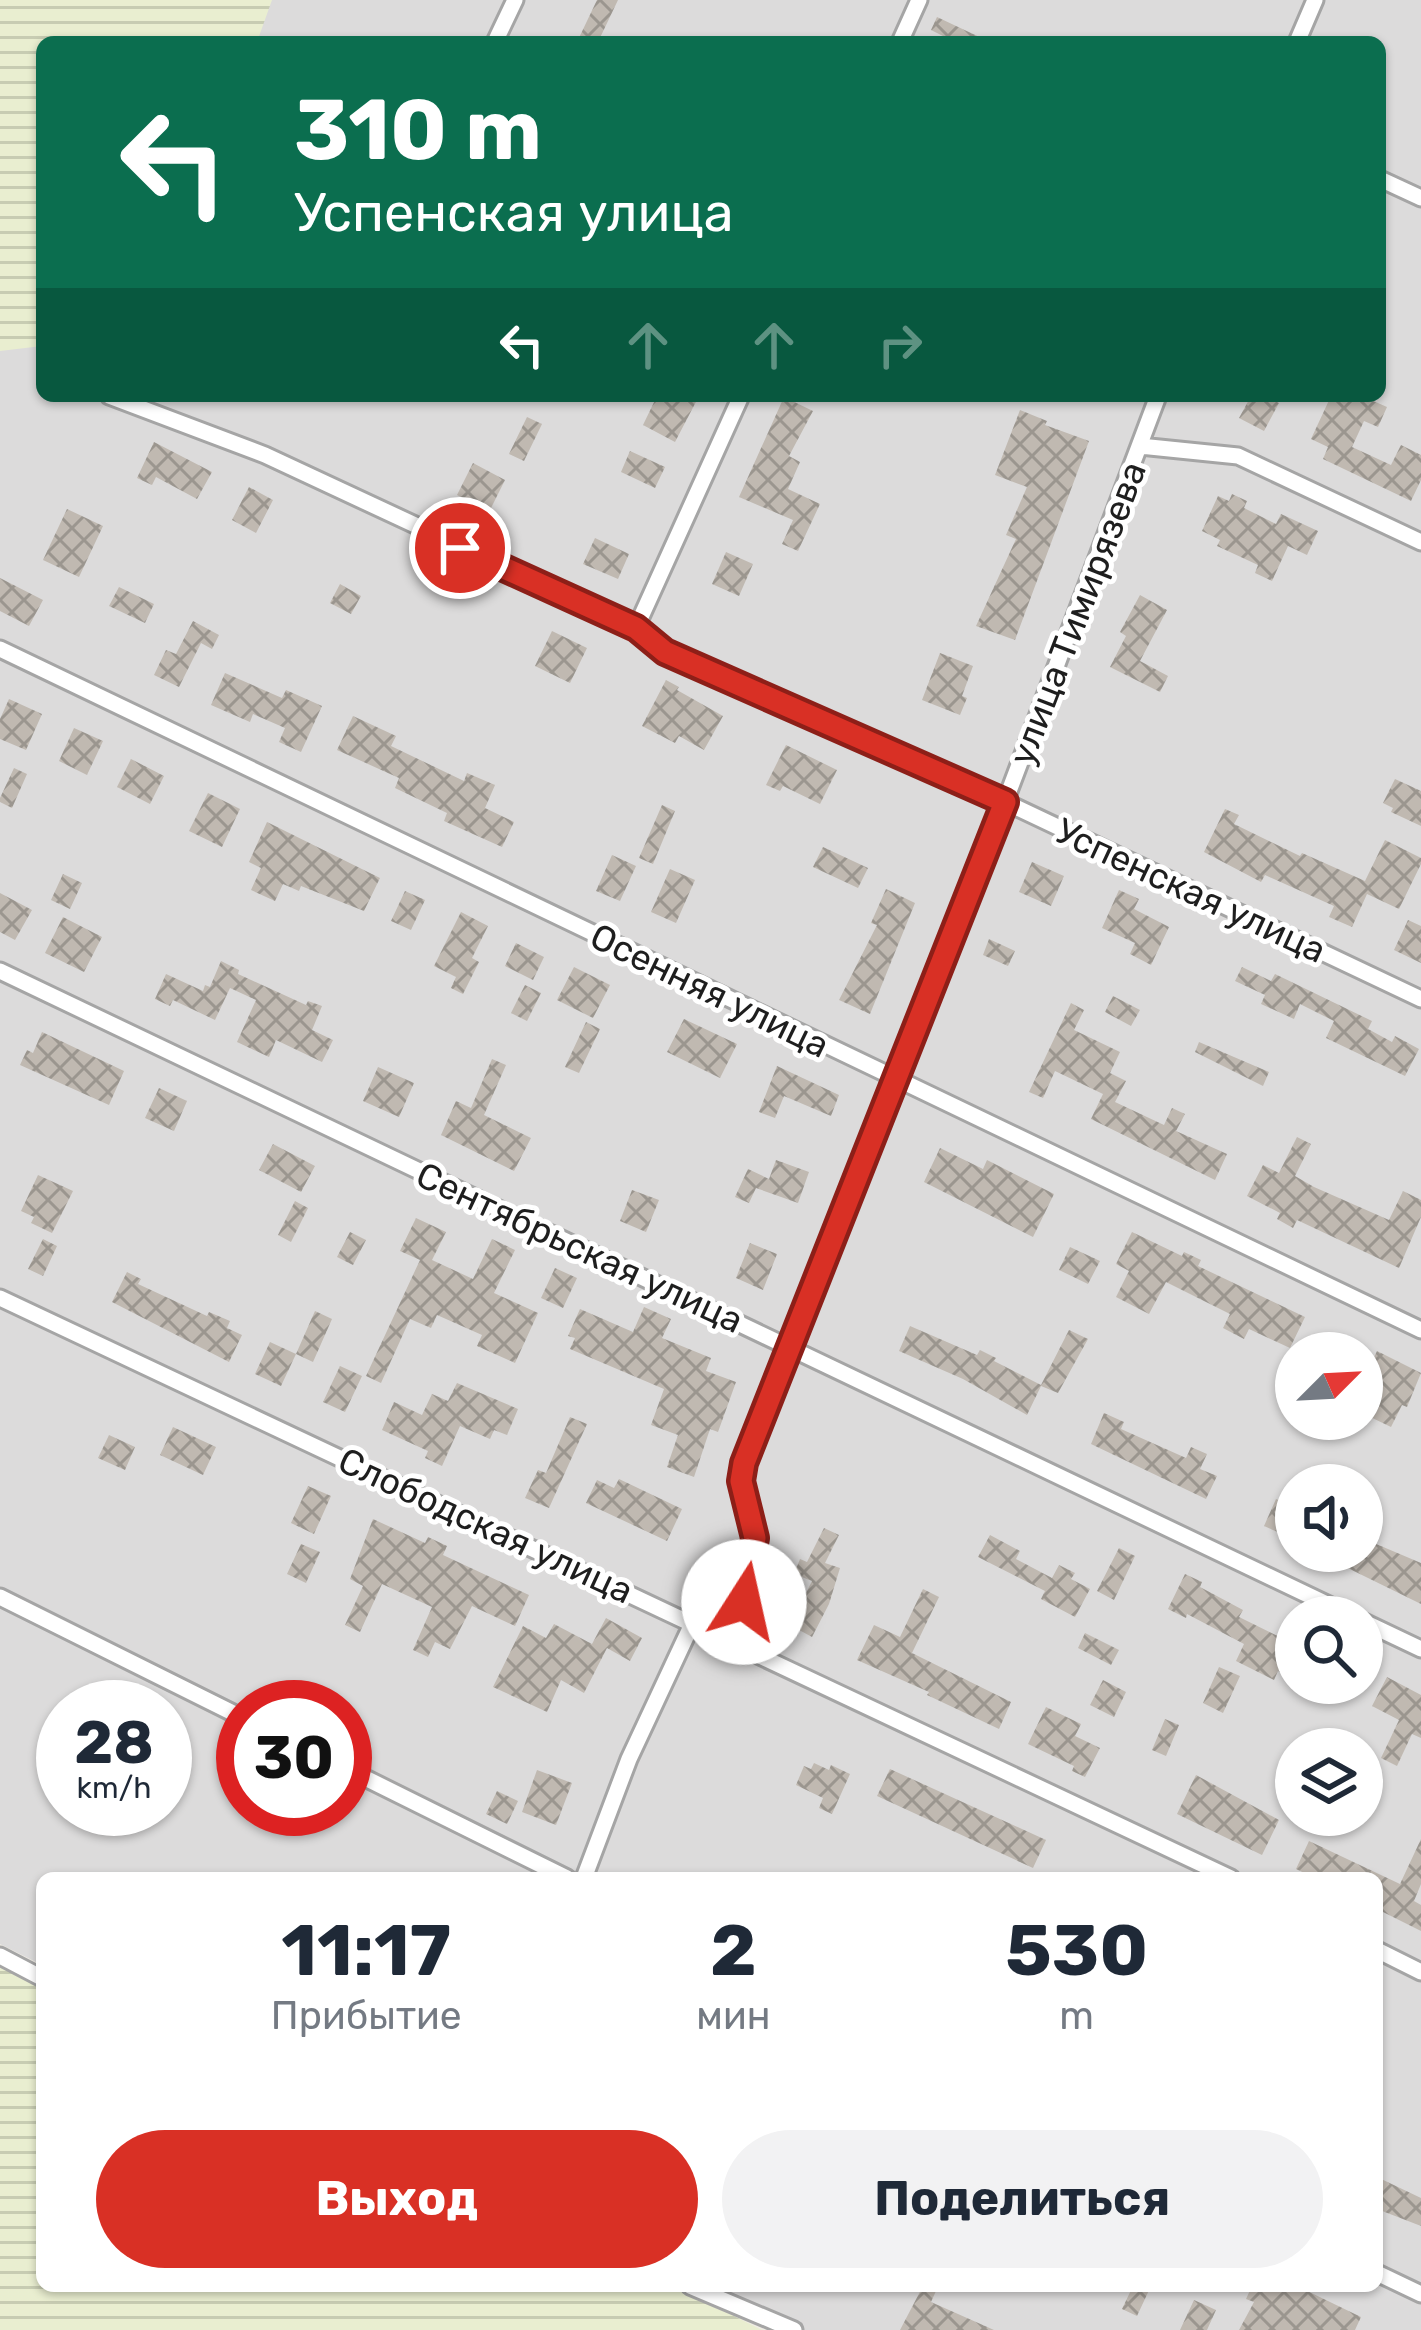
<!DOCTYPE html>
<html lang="ru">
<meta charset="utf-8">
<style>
body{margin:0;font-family:Rubik,sans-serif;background:#f2f2f3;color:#1f2937;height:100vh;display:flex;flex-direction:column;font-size:45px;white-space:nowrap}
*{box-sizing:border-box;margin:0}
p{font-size:39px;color:#747a83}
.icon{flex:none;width:66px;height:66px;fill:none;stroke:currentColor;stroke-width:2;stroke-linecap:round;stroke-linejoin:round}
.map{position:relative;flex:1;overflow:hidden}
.drawer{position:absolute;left:36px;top:1872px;width:1347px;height:420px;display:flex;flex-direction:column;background:#fff;border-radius:18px;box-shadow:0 3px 9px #0004}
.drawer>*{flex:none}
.guide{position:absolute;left:36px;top:36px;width:1350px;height:366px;border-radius:18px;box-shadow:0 3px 9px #0004;background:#0b6e4f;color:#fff;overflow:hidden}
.needle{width:78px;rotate:66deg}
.fabs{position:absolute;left:1275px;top:1332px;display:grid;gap:24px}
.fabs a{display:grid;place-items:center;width:108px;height:108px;border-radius:50%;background:#fff;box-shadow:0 3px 9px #0004;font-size:60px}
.speed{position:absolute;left:36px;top:1680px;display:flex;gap:24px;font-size:60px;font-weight:700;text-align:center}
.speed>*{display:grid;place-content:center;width:156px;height:156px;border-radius:50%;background:#fff;box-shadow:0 3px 9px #0004;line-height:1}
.speed small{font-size:30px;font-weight:400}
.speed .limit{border:18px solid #d22;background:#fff;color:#111}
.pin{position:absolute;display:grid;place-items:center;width:102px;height:102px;color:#fff;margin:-51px;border:6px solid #fff;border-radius:50%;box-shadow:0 3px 12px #0007}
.me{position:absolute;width:132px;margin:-66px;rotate:10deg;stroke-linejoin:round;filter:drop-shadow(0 0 9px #0008)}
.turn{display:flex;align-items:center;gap:42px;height:252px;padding:0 60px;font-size:54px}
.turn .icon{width:156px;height:156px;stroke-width:2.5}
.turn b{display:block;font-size:84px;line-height:102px}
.lanes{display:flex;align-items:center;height:114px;padding:0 60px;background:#0003;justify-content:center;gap:60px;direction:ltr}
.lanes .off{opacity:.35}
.eta{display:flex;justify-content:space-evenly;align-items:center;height:204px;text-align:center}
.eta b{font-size:72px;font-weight:700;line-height:84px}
.action{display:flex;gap:24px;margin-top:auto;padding:24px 60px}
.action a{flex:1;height:138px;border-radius:72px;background:#d93025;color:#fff;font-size:48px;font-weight:700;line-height:138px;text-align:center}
.action a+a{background:#f2f2f3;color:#1f2937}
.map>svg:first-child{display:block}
.residential{fill:#dcdbdb;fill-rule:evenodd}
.farmland{fill:url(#farmland-rules)}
.building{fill:url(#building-cross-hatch)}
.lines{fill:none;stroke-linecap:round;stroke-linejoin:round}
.minor-casing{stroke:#a5a5a5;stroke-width:21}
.minor{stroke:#fff;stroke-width:15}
.route-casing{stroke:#8d1f18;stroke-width:30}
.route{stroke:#d93025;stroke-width:21}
.labels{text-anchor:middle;stroke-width:10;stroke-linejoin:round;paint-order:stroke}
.street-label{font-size:36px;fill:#1e1e1e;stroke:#fff}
</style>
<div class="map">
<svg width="1421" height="2330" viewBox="0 0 1421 2330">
<defs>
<pattern id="farmland-rules" width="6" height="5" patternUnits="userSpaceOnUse" patternTransform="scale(3)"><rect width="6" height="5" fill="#e9eed0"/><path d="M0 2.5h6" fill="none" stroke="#c7ccb2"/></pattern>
<pattern id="building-cross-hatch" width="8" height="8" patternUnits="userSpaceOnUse" patternTransform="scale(3)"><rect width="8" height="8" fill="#c0b9b1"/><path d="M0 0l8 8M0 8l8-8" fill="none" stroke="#9b968f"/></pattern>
</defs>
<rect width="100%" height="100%" fill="#efece4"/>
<!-- residential -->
<path class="residential" d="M0,0h1421v2330h-642l-88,-44h686v-408h-1335v87l-42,-21zM42,42h1338v354h-1338zM1296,1353h66v66h-66zM1296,1485h66v66h-66zM1296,1617h66v66h-66zM63,1707h102v102h-102zM243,1707h102v102h-102zM1296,1749h66v66h-66z"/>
<!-- farmland -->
<path class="farmland" d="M0,0h272l-15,42h-215v304l-42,5z
M0,1952l42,20v314h632l88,44h-762z"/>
<!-- building -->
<path class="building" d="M597,0h21l-20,42h-21z
M937,17l53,25h-35l-24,-12z
M657,396h42l-24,46 -32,-17z
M1251,396h14l14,7 -15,28 -25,-13z
M1331,396h31l25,11 -9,20 -14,-6 -12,26 39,18 10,-20 20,10v25l-10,21 -88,-42 5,-12 -17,-8z
M784,397l29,14 -24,45 11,6 -12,27 32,15 -22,47 -16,-7 11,-24 -54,-23z
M1020,410l27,11 -2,4 44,16 -74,199 -39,-14 40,-87 -10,-4 21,-48 -32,-12z
M527,417l15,7 -18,37 -15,-7z
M154,442l58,30 -15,27 -41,-22 -4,8 -15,-7z
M630,451l35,16 -10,21 -34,-16z
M473,463l32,17 -16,32 -32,-17z
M249,487l24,13 -17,33 -24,-13z
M1232,494l15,7 -3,7 32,16 5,-10 37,17 -11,24 -19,-9 -16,35 -17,-8 3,-8 -41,-19 3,-6 -18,-9 16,-35 11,5z
M67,509l36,17 -24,51 -36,-17z
M595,538l34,16 -11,25 -35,-15z
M726,552l27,12 -14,32 -27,-12z
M0,578l43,22 -14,26 -29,-15z
M340,584l21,12 -10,18 -21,-11z
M119,587l35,17 -9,19 -36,-17z
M1140,595l27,15 -27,51 28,15 -8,16 -50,-25 16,-31 -6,-4z
M193,621l26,14 -7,14 -11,-6 -22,44 -25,-12 12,-25 10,4z
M552,631l35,17 -17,35 -35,-17z
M940,653l33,13 -11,30 5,2 -7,17 -38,-15z
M225,673l57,25 4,-8 36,16 -21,46 -22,-10 6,-14 -32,-14 -3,8 -39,-17z
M666,680l13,7 -2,3 46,26 -19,34 -25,-14 -4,7 -33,-17z
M9,699l33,15 -16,36 -26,-11v-20z
M353,716l43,20 -5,10 73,35 3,-8 28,12 -10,23 29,14 -12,25 -58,-26 3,-8 -52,-25 4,-10 -62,-28z
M74,728l29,13 -16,34 -28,-14z
M786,745l51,25 -17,34 -37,-18 -3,5 -14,-6z
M131,759l33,17 -14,28 -33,-17z
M14,768l13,6 -15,34 -12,-6v-4z
M1395,779l26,12v35l-30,-14 2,-4 -10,-5z
M208,793l32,16 -18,38 -33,-16z
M662,805l13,6 -22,53 -14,-6z
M1225,809l14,6 -5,9 66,32 2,-3 63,28 20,-41 36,18v6l-22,45 -32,-15 -15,33 -23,-10 5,-11 -69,-31 -4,7 -57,-30z
M267,822l113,56 -16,33 -63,-25 -2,5 -16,-7 -8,17 -24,-11 10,-22 -12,-6z
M823,847l45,21 -10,20 -45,-21z
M612,855l24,11 -16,35 -24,-10z
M1032,862l32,14 -13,30 -32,-14z
M670,869l25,11 -19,43 -25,-11z
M63,874l19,9 -12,26 -19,-9z
M886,889l29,14 -45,111 -31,-14 38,-75 -6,-2z
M1119,890l20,9 -5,10 35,18 -18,38 -21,-11 5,-11 -33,-15z
M405,891l20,9 -14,30 -20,-9z
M0,893l32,17 -17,30 -15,-8z
M461,912l27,14 -16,32 7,4 -16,32 -12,-6 5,-11 -22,-11z
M63,917l39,20 -18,35 -39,-19z
M1408,920l13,6v37l-27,-13z
M989,939l26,12 -7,15 -25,-11z
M516,943l28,14 -11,23 -28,-14z
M221,961l18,9 -1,4 68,31 2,-4 14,5 -10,24 21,10 -11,22 -46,-22 -7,17 -32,-15 19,-42 -26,-12 -15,32 -42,-20 -3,6 -15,-7 11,-25 37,17 2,-6 5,2z
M574,967l36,18 -17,33 -36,-18z
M1242,967l29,14 4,-7 97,47 -4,8 24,13 3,-6 24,13 -14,27 -79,-38 8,-17 -34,-17 -6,15 -33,-15 4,-9 -30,-14z
M525,985l16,8 -14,28 -16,-8z
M1113,996l27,14 -9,16 -26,-14z
M1071,1003l13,7 -10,20 46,22 -10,21 16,8 -11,21 49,23 8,-17 13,6 -9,17 51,23 -12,26 -124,-61 12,-25 -48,-23 -12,27 -14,-6z
M684,1019l53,25 -17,34 -53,-26z
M586,1022l14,7 -21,44 -14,-6z
M42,1032l82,39 -15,34 -89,-40 7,-15 6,3z
M1199,1042l70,30 -6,14 -68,-34z
M492,1059l14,6 -22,50 47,23 -17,33 -73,-36 15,-34 15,7z
M777,1066l62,29 -8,21 -47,-20 -9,22 -16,-6z
M378,1067l36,16 -15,34 -36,-16z
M159,1088l28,13 -13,30 -29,-13z
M1297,1137l14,7 -16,32 19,11 75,33 14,-29 18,9v17l-22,51 -102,-48 -4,8 -16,-9 3,-6 -33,-17 16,-31 16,8z
M273,1144l42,22 -14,26 -42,-22z
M940,1148l43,21 4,-9 67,34 -21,43 -109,-55z
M776,1160l33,12 -11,31 -42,-15 -7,15 -14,-6 13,-28 21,10z
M38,1175l35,16 -21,42 -21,-10 3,-6 -13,-6z
M632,1190l27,10 -13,32 -26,-11z
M295,1201l13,7 -17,34 -13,-7z
M416,1218l30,14 -14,28 41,19 19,-40 23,11 -21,43 44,20 -23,50 -38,-17 5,-11 -45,-20 -6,13 -21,-9 -29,64 -15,-7 54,-116 -20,-9z
M350,1232l16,8 -13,25 -16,-8z
M1132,1232l50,24 2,-4 17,8 -3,6 107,51 -15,31 -41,-19 -5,10 -21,-11 7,-14 -64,-32 -17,32 -33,-17 13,-26 -13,-7z
M43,1239l14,7 -14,30 -15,-7z
M750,1243l27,11 -14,36 -27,-12z
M1070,1247l30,14 -12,23 -29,-14z
M555,1268l22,10 -14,30 -22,-10z
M127,1272l14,7 -3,5 69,32 2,-4 21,9 -3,7 15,7 -13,27 -117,-60z
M644,1307l27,12 -9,19 49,20 -5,13 30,11 -18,50 -8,-3 -16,48 -27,-10 11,-32 -27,-10 13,-36 -94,-40 5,-11 -7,-2 12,-27 53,23z
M315,1311l17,8 -19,43 -17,-8z
M910,1326l67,29 3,-5 16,8 -2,3 47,24 28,-55 19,9 -30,54 -17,-7 -14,29 -64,-36 -64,-28z
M270,1342l26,12 -15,32 -26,-12z
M1377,1351l44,22 -14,34 -5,-2 -11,22 -29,-14v-31z
M340,1366l22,10 -17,36 -22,-10z
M457,1383l61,26 -11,26 -13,-5 -4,9 -30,-13 -18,40 -17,-8 3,-7 -46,-21 12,-28 28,13 10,-21 16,7z
M1104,1413l20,9 -3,7 65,29 5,-11 16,7 -7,15 17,7 -11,23 -115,-55z
M570,1417l17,7 -38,84 -24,-10 13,-28 8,3z
M173,1427l43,20 -13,28 -43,-20z
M109,1435l26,12 -10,23 -27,-12z
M619,1479l63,30 -15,32 -81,-38 11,-23 17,8z
M308,1486l23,10 -17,38 -23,-11z
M1276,1499l20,9v32l-32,-14z
M373,1519l52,24 3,-6 19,9 -4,9 86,40 -14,31 -43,-20 -22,43 -15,-7 -7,15 -15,-7 19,-43 -50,-23 -22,48 -15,-7 18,-39 -13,-7z
M824,1528l15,7 -14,28 15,5 -11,36 -17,33 -22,-12 22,-44 -18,-7 6,-15 7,3z
M990,1535l30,16 -4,8 36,19 7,-13 16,8 -4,6 19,10 -15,28 -34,-18 4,-8 -67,-34z
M1362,1538l59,25v41l-108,-53h49z
M301,1544l19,8 -14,31 -19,-9z
M1119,1548l16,8 -21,44 -17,-9z
M1185,1574l17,8 -2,5 43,23 -4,7 57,28v13l-9,18 -9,-5 -4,9 -38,-19 8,-17 -57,-30 -1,4 -18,-9z
M923,1589l16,8 -27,56 99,49 -12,27 -72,-34 2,-3 -72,-32 17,-35 26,12z
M606,1618l36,20 -12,23 -23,-13 -23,45 -23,-13 -14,32 -54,-25 30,-61 23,12 8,-14 38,20z
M1085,1633l34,17 -8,15 -33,-17z
M1219,1667l21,9 -17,37 -20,-10z
M1387,1677l34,18v43l-9,-4 -15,32 -16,-8 18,-38 -27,-14z
M1103,1680l23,12 -12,25 -24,-12z
M1046,1707l35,17 -6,12 25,12 -15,29 -13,-6 2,-5 -46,-22z
M1165,1719l14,6 -13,31 -14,-6z
M814,1763l15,7 2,-5 19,9 -18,40 -13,-6 4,-10 -27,-13 8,-19 7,3z
M890,1769l156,71 -13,28 -156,-72z
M537,1770l35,13 -16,42 -34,-13z
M1196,1775l83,45 -17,35 -85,-41z
M497,1791l21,10 -11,23 -21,-10z
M1421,1839v45l-7,17 7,4v26l-44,-22v-31h-62l-19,-9 13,-28 91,43z
M1377,2177l44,21v28l-44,-17z
M923,2286l13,5 -5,11 63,28h-94z
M1133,2286h18l-14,30 -15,-7z
M1252,2286h45l64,31 -6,13h-116l15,-28 -8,-3z
M1194,2300l22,10 -9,20h-27z"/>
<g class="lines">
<defs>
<path id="minor" d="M495,42l20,-42
M900,42l19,-42
M1297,42l18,-42
M1380,179l41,19
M109,396l156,59 371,173 29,23 340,151 416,197
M1140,446l98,10 183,86
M636,628l105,-232
M0,649l1421,681
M0,971l1354,646
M0,1298l1231,580
M0,1597l243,121
M1362,1621l59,28
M726,1638c16,-31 32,-64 29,-100 -2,-27 -16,-48 -11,-75l261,-661 153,-406
M345,1768l222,110
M584,1878l45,-119 64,-137
M1377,1950l44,22
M0,1956l42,22
M1377,2273l44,21
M690,2286l104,44"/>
</defs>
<!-- minor casing -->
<use href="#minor" class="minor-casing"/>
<!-- minor -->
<use href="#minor" class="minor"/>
</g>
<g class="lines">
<defs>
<path id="route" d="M460,548l176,80 29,24 340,150 -261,661 -3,18 14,57 -11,64"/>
</defs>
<!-- route casing -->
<use href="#route" class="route-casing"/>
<!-- route -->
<use href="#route" class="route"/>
</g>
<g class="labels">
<!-- street labels -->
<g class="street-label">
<text transform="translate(1077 613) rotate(-69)" y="13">улица Тимирязева</text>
<text transform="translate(1191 890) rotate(25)" y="13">Успенская улица</text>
<text transform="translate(710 990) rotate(26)" y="13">Осенняя улица</text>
<text transform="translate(580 1247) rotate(25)" y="13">Сентябрьская улица</text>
<text transform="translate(486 1525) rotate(25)" y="13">Слободская улица</text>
</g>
</g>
</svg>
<div class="fabs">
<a><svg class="needle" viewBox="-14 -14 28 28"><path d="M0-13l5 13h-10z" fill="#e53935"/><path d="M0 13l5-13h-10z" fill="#747a83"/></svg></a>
<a><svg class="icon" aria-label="sound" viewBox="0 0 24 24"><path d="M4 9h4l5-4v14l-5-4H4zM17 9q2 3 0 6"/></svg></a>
<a><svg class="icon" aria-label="search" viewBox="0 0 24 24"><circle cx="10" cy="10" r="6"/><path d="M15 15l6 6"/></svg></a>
<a><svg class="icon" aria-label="layers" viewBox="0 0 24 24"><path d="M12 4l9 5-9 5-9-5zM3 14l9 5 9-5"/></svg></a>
</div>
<div class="speed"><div>28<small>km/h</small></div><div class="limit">30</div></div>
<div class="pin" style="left:460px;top:548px;background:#d93025"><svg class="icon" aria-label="arrive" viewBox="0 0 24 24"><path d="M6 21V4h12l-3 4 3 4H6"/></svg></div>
<svg class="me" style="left:744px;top:1602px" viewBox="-20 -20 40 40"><circle r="19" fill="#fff"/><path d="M0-13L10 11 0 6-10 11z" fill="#d93025"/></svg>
<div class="guide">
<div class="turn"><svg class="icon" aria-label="left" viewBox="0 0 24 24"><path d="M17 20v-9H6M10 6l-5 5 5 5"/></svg><div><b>310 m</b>Успенская улица</div></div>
<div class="lanes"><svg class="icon" aria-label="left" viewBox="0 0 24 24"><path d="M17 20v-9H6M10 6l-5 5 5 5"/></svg><svg class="icon off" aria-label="ahead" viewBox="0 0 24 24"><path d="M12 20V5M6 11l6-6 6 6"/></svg><svg class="icon off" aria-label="ahead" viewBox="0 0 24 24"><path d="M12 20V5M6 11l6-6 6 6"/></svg><svg class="icon off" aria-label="right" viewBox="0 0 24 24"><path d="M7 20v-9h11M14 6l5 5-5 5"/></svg></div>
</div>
<section class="drawer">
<div class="eta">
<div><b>11:17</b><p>Прибытие</p></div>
<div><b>2</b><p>мин</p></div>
<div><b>530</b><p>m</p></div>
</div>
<div class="action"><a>Выход</a><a>Поделиться</a></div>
</section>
</div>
